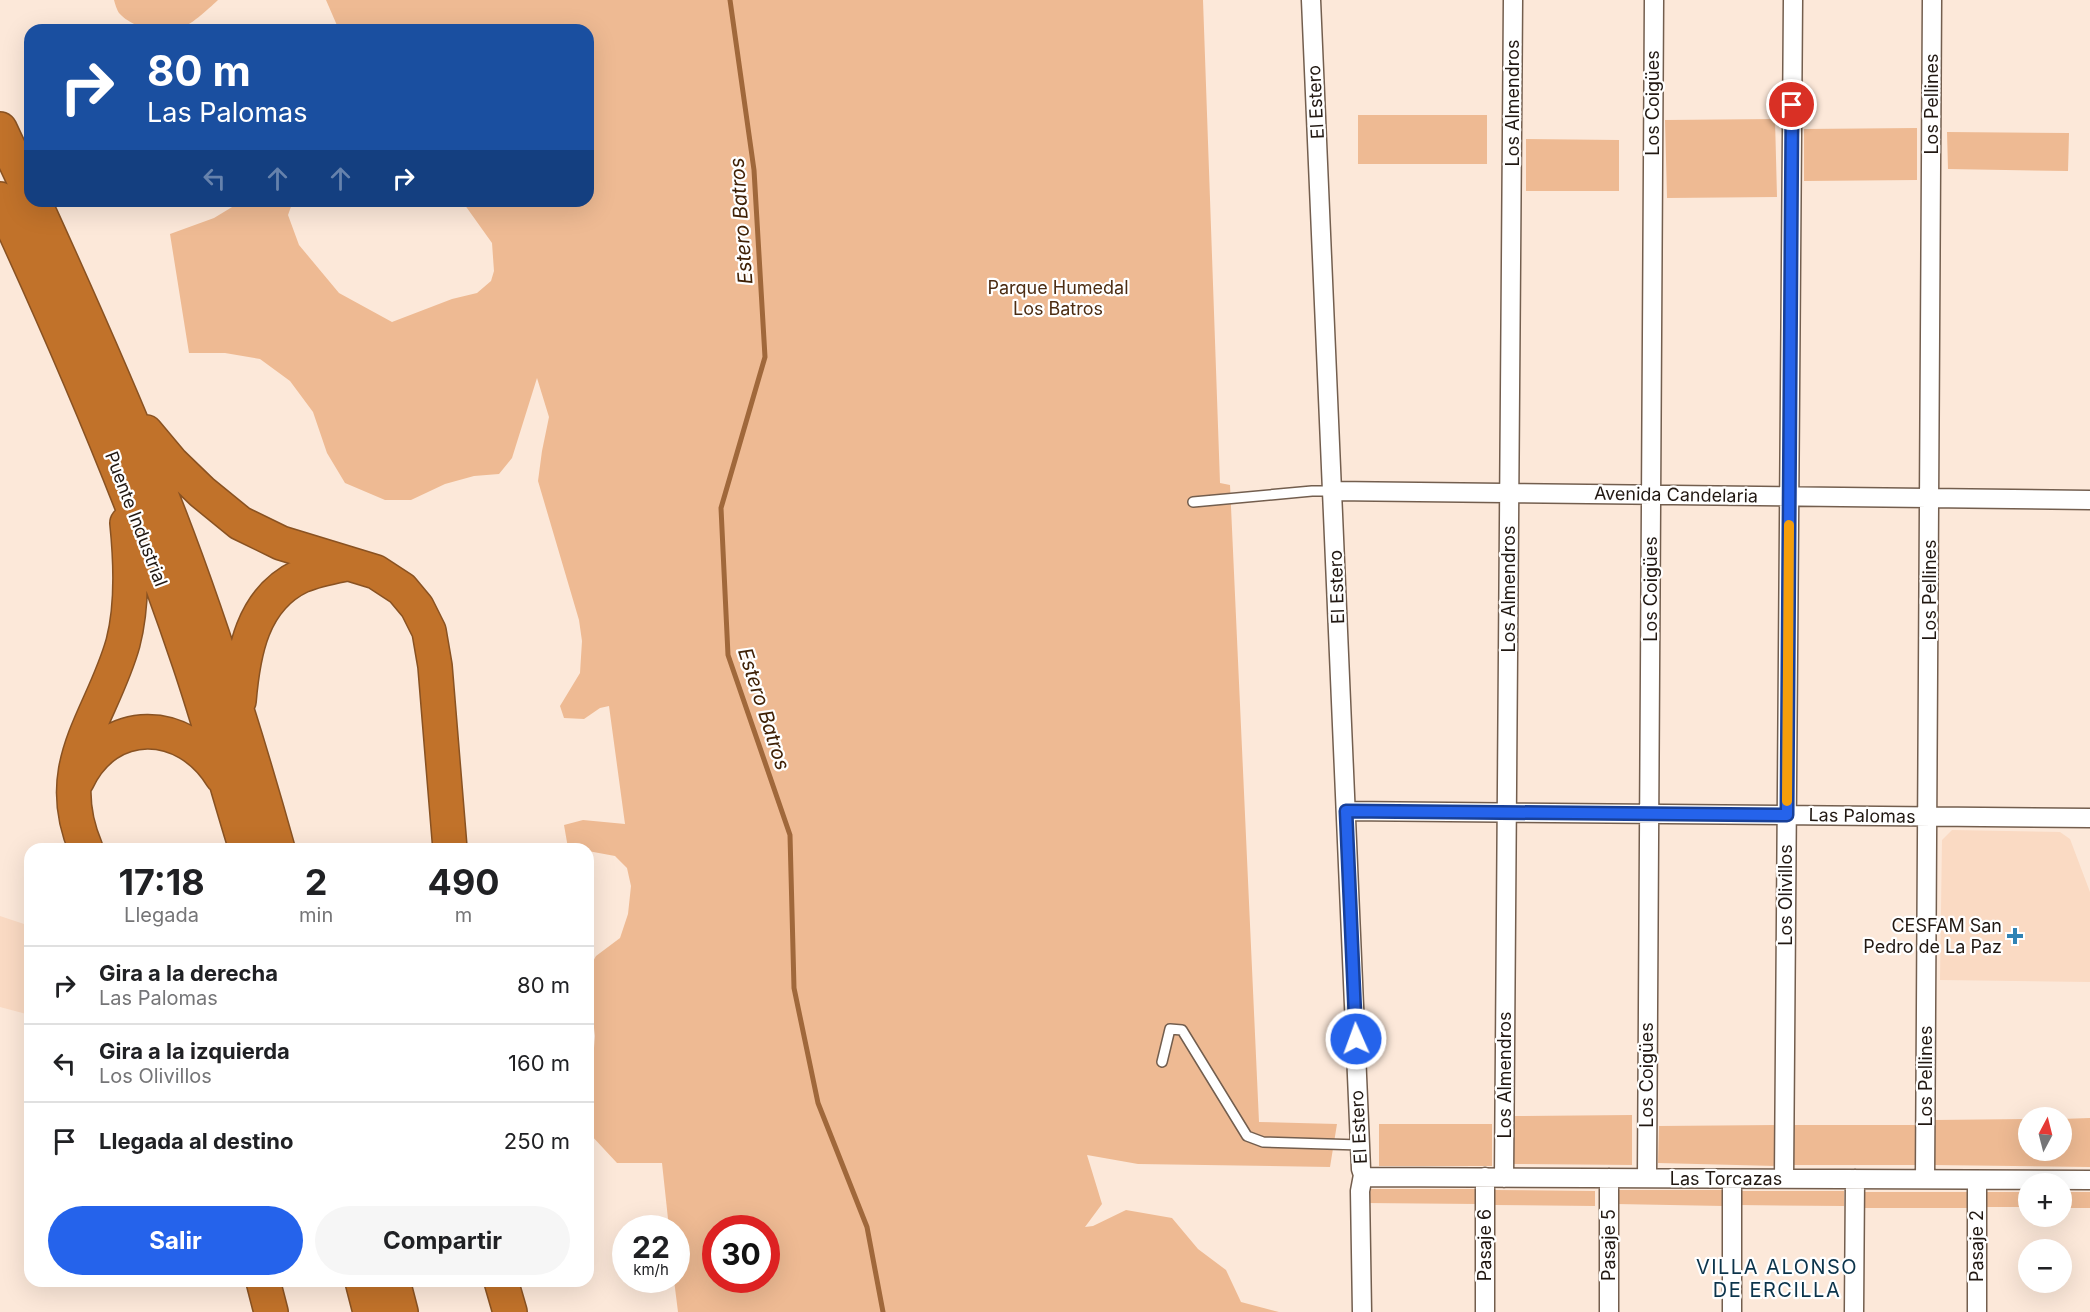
<!DOCTYPE html>
<html lang="es">
<meta charset="utf-8">
<style>
body{margin:0;font-family:Inter,sans-serif;background:#f6f6f6;color:#202124;height:100vh;display:flex;flex-direction:column;font-size:22px;white-space:nowrap}
*{box-sizing:border-box;margin:0}
p{font-size:20px;color:#757577}
.icon{flex:none;width:33px;height:33px;fill:none;stroke:currentColor;stroke-width:2;stroke-linecap:round;stroke-linejoin:round}
.map{position:relative;flex:1;overflow:hidden}
.sheet{position:absolute;left:24px;top:843px;width:570px;height:444px;display:flex;flex-direction:column;background:#fff;border-radius:18px;box-shadow:0 6px 24px #0002}
.sheet>*{flex:none}
.guide{position:absolute;left:24px;top:24px;width:570px;height:183px;border-radius:18px;box-shadow:0 6px 24px #0002;background:#1a4fa0;color:#fff;overflow:hidden}
.needle{width:39px;rotate:7deg}
.tools{position:absolute;left:2018px;top:1107px;display:grid;gap:12px}
.tools a{display:grid;place-items:center;width:54px;height:54px;border-radius:50%;background:#fff;box-shadow:0 6px 24px #0002;font-size:30px}
.speed{position:absolute;left:612px;top:1215px;display:flex;gap:12px;font-size:30px;font-weight:700;text-align:center}
.speed>*{display:grid;place-content:center;width:78px;height:78px;border-radius:50%;background:#fff;box-shadow:0 6px 24px #0002;line-height:1}
.speed small{font-size:15px;font-weight:400}
.speed .limit{border:9px solid #d22;background:#fff;color:#111}
.pin{position:absolute;display:grid;place-items:center;width:51px;height:51px;color:#fff;margin:-26px;border:3px solid #fff;border-radius:50%;box-shadow:0 2px 6px #0007}
.me{position:absolute;width:66px;margin:-33px;rotate:358deg;stroke-linejoin:round;filter:drop-shadow(0 0 4px #0008)}
.turn{display:flex;align-items:center;gap:21px;height:126px;padding:0 24px;font-size:27px}
.turn .icon{width:78px;height:78px;stroke-width:2.5}
.turn b{display:block;font-size:42px;line-height:51px}
.lanes{display:flex;align-items:center;height:57px;padding:0 24px;background:#0003;justify-content:center;gap:30px;direction:ltr}
.lanes .off{opacity:.35}
.eta{display:flex;justify-content:space-evenly;align-items:center;height:102px;text-align:center}
.eta b{font-size:36px;font-weight:700;line-height:42px}
.button{display:flex;gap:12px;margin-top:auto;padding:12px 24px}
.button a{flex:1;height:69px;border-radius:36px;background:#2563eb;color:#fff;font-size:24px;font-weight:700;line-height:69px;text-align:center}
.button a+a{background:#f6f6f6;color:#202124}
ul{padding:0;list-style:none}
li{display:flex;align-items:center;gap:18px;height:78px;padding:0 24px;border-top:2px solid #e0e0e0}
li div{flex:1}
li b{display:block;font-size:22px}
li em{font-style:normal}
.map>svg:first-child{display:block}
.built{fill:#fadac3}
.green{fill:#eeba93;fill-rule:evenodd}
.lines{fill:none;stroke-linecap:round;stroke-linejoin:round}
.stream{stroke:#a0683b;stroke-width:5}
.service-casing{stroke:#735e4e;stroke-width:12}
.minor-casing{stroke:#735e4e;stroke-width:21}
.motorway-casing{stroke:#895222;stroke-width:36}
.service{stroke:#fff;stroke-width:9}
.minor{stroke:#fff;stroke-width:18}
.motorway{stroke:#c1722a;stroke-width:33}
.route-casing{stroke:#184099;stroke-width:15}
.route{stroke:#2563eb;stroke-width:10}
.slow{stroke:#f59e0b;stroke-width:10}
.poi-dot{fill:#3083b4;stroke:#fff;stroke-width:2}
.labels{text-anchor:middle;stroke-width:4.5;stroke-linejoin:round;paint-order:stroke}
.street-label{font-size:18px;fill:#211812;stroke:#fff}
.park-label{font-size:18px;fill:#4d2d13;stroke:#fff}
.poi-label{font-size:18px;fill:#211812;stroke:#fff;text-anchor:end}
.water-label{font-size:20px;font-style:italic;fill:#3f2106;stroke:#fff}
.neighbourhood-label{font-size:20px;letter-spacing:1.5px;fill:#0c344b;stroke:#fff}
</style>
<div class="map">
<svg width="2090" height="1312" viewBox="0 0 2090 1312">
<rect width="100%" height="100%" fill="#fce8d9"/>
<!-- built -->
<path class="built" d="M1952,830l108,2 10,7 20,53v90l-150,-2 2,-140z
M0,916l30,10v89l-30,-8z"/>
<!-- green -->
<path class="green" d="M114,0h104c-11,10 -27,26 -42,30 -17,4 -45,-3 -57,-17 -2,-3 -4,-9 -5,-13z
M326,0h877l17,483 10,2 29,637 78,2 -7,43 -192,-3 -51,-9 15,49 -17,23 8,-1 33,-16 46,8 26,31 28,21 15,32 38,10h-601l-4,-32h2v-52h-7l-7,-65h-45l-27,-29 -2,-5v-75l6,-6 1,-12 -3,-24 2,-17 -6,-25 8,-14 24,-18 8,-24 3,-28 -4,-18 -12,-12 -27,-5v-2l-20,-1 -4,-23 19,-5 42,4 -16,-118 -9,2 -16,11 -20,-1 -4,-12 20,-33 2,-32 -3,-21 -41,-139 4,-30 7,-34 -12,-39 -25,80 -13,16 -25,2 -29,8 -34,16h-26l-40,-17 -18,-30 -14,-41 -23,-31 -30,-22 -35,-6h-36l-19,-119 44,-16 28,-17h51l-5,14 11,30 40,48 53,29 60,-23 25,-6 14,-12 3,-10 -2,-28 -30,-42h126v-171h-249zM716,1228h50v52h-50z
M1358,115h129v49h-129z
M1775,119l2,78 -110,1 -2,-78z
M1917,128v52l-113,1v-52z
M1947,132l122,1 -1,38 -120,-2z
M1526,139l93,1v51h-93z
M1632,1115v50l-118,-1v-48z
M2090,1118v49l-156,-2v-45l94,-1v31h33v-31z
M1379,1124h113v42h-113z
M1776,1125v41l-118,-3 1,-37z
M1793,1125h126v40h-126z
M1365,1189h112v15l-112,-1z
M1493,1190l102,1v15l-102,-1z
M1617,1190h107v16l-108,-2z
M1738,1191h106v15l-106,-1z
M1859,1192h113v16h-113z
M1986,1192h42v15h-43z
M2061,1192h29v16h-29z"/>
<g class="lines">
<!-- stream -->
<path class="stream" d="M730,0l24,170 11,187 -44,151 7,147 62,180 4,153 24,115 49,124 16,85"/>
<defs>
<path id="service" d="M1193,502l119,-11h21
M1162,1062l8,-33 12,1 65,106 16,6 97,3"/>
<path id="minor" d="M1311,0l50,1169 2,6 -3,16 2,121
M1333,491l757,9
M1346,811l744,7
M1363,1175l5,2 722,3
M1485,1177v135
M1504,1178l9,-1178
M1647,1178l7,-1178
M1732,1179v133
M1784,1179l9,-1179
M1925,1179l7,-1179
M1977,1180v132
M1609,1312v-134
M1854,1312l1,-133"/>
<path id="motorway" d="M0,129l30,64
M0,199c70,151 136,305 189,463 21,62 38,125 57,187
M34,201c42,92 83,184 121,278 49,121 88,245 123,370
M146,432l26,31 30,29 38,31 41,20 95,29 26,17 15,18 12,24 6,35 15,183
M239,701c4,-48 13,-102 62,-125 14,-6 30,-9 45,-12
M77,781c31,-66 108,-64 145,-4
M86,849c-36,-84 16,-131 37,-206 10,-38 8,-81 4,-120
M263,1281l8,31
M362,1281l8,31
M393,1281l8,31
M501,1281l9,31"/>
</defs>
<!-- service casing -->
<use href="#service" class="service-casing"/>
<!-- minor casing -->
<use href="#minor" class="minor-casing"/>
<!-- motorway casing -->
<use href="#motorway" class="motorway-casing"/>
<!-- service -->
<use href="#service" class="service"/>
<!-- minor -->
<use href="#minor" class="minor"/>
<!-- motorway -->
<use href="#motorway" class="motorway"/>
</g>
<g class="lines">
<defs>
<path id="route" d="M1356,1039l-10,-228 441,4 5,-710"/>
</defs>
<!-- route casing -->
<use href="#route" class="route-casing"/>
<!-- route -->
<use href="#route" class="route"/>
<!-- slow -->
<path class="slow" d="M1787,801l2,-276"/>
</g>
<!-- markers -->
<path class="poi-dot" d="M2012 927h6v6h6v6h-6v6h-6v-6h-6v-6h6z"/>
<g class="labels">
<!-- street labels -->
<g class="street-label">
<text transform="translate(1316 102) rotate(-93)" y="6">El Estero</text>
<text transform="translate(1513 103) rotate(-90)" y="6">Los Almendros</text>
<text transform="translate(1653 103) rotate(-90)" y="6">Los Coigües</text>
<text transform="translate(1932 104) rotate(-90)" y="6">Los Pellines</text>
<text transform="translate(1676 495) rotate(1)" y="6">Avenida Candelaria</text>
<text transform="translate(136 519) rotate(69)" y="6">Puente Industrial</text>
<text transform="translate(1337 587) rotate(-92)" y="6">El Estero</text>
<text transform="translate(1509 589) rotate(-90)" y="6">Los Almendros</text>
<text transform="translate(1651 589) rotate(-90)" y="6">Los Coigües</text>
<text transform="translate(1930 590) rotate(-90)" y="6">Los Pellines</text>
<text transform="translate(1862 816) rotate(1)" y="6">Las Palomas</text>
<text transform="translate(1786 895) rotate(-90)" y="6">Los Olivillos</text>
<text transform="translate(1505 1075) rotate(-90)" y="6">Los Almendros</text>
<text transform="translate(1647 1075) rotate(-90)" y="6">Los Coigües</text>
<text transform="translate(1926 1076) rotate(-90)" y="6">Los Pellines</text>
<text transform="translate(1359 1127) rotate(-93)" y="6">El Estero</text>
<text x="1726" y="1185">Las Torcazas</text>
<text transform="translate(1485 1245) rotate(-90)" y="6">Pasaje 6</text>
<text transform="translate(1609 1245) rotate(-90)" y="6">Pasaje 5</text>
<text transform="translate(1977 1246) rotate(-90)" y="6">Pasaje 2</text>
</g>
<!-- park labels -->
<g class="park-label">
<text x="1058" y="294">Parque Humedal<tspan x="1058" dy="21">Los Batros</tspan></text>
</g>
<!-- poi labels -->
<g class="poi-label">
<text x="2002" y="932">CESFAM San<tspan x="2002" dy="21">Pedro de La Paz</tspan></text>
</g>
<!-- water labels -->
<g class="water-label">
<text transform="translate(741 221) rotate(-94)" y="7">Estero Batros</text>
<text transform="translate(764 709) rotate(72)" y="7">Estero Batros</text>
</g>
<!-- neighbourhood labels -->
<g class="neighbourhood-label">
<text x="1777" y="1274">VILLA ALONSO<tspan x="1777" dy="23">DE ERCILLA</tspan></text>
</g>
</g>
</svg>
<div class="tools">
<a><svg class="needle" viewBox="-14 -14 28 28"><path d="M0-13l5 13h-10z" fill="#e53935"/><path d="M0 13l5-13h-10z" fill="#757577"/></svg></a>
<a>+</a>
<a>−</a>
</div>
<div class="speed"><div>22<small>km/h</small></div><div class="limit">30</div></div>
<div class="pin" style="left:1792px;top:105px;background:#d93025"><svg class="icon" aria-label="arrive" viewBox="0 0 24 24"><path d="M6 21V4h12l-3 4 3 4H6"/></svg></div>
<svg class="me" style="left:1356px;top:1039px" viewBox="-20 -20 40 40"><circle r="17" fill="#2563eb" stroke="#fff" stroke-width="3"/><path d="M0-11L8 9 0 5-8 9z" fill="#fff"/></svg>
<div class="guide">
<div class="turn"><svg class="icon" aria-label="right" viewBox="0 0 24 24"><path d="M7 20v-9h11M14 6l5 5-5 5"/></svg><div><b>80 m</b>Las Palomas</div></div>
<div class="lanes"><svg class="icon off" aria-label="left" viewBox="0 0 24 24"><path d="M17 20v-9H6M10 6l-5 5 5 5"/></svg><svg class="icon off" aria-label="ahead" viewBox="0 0 24 24"><path d="M12 20V5M6 11l6-6 6 6"/></svg><svg class="icon off" aria-label="ahead" viewBox="0 0 24 24"><path d="M12 20V5M6 11l6-6 6 6"/></svg><svg class="icon" aria-label="right" viewBox="0 0 24 24"><path d="M7 20v-9h11M14 6l5 5-5 5"/></svg></div>
</div>
<section class="sheet">
<div class="eta">
<div><b>17:18</b><p>Llegada</p></div>
<div><b>2</b><p>min</p></div>
<div><b>490</b><p>m</p></div>
</div>
<ul>
<li><svg class="icon" aria-label="right" viewBox="0 0 24 24"><path d="M7 20v-9h11M14 6l5 5-5 5"/></svg><div><b>Gira a la derecha</b><p>Las Palomas</p></div><em>80 m</em></li>
<li><svg class="icon" aria-label="left" viewBox="0 0 24 24"><path d="M17 20v-9H6M10 6l-5 5 5 5"/></svg><div><b>Gira a la izquierda</b><p>Los Olivillos</p></div><em>160 m</em></li>
<li><svg class="icon" aria-label="arrive" viewBox="0 0 24 24"><path d="M6 21V4h12l-3 4 3 4H6"/></svg><div><b>Llegada al destino</b></div><em>250 m</em></li>
</ul>
<div class="button"><a>Salir</a><a>Compartir</a></div>
</section>
</div>
